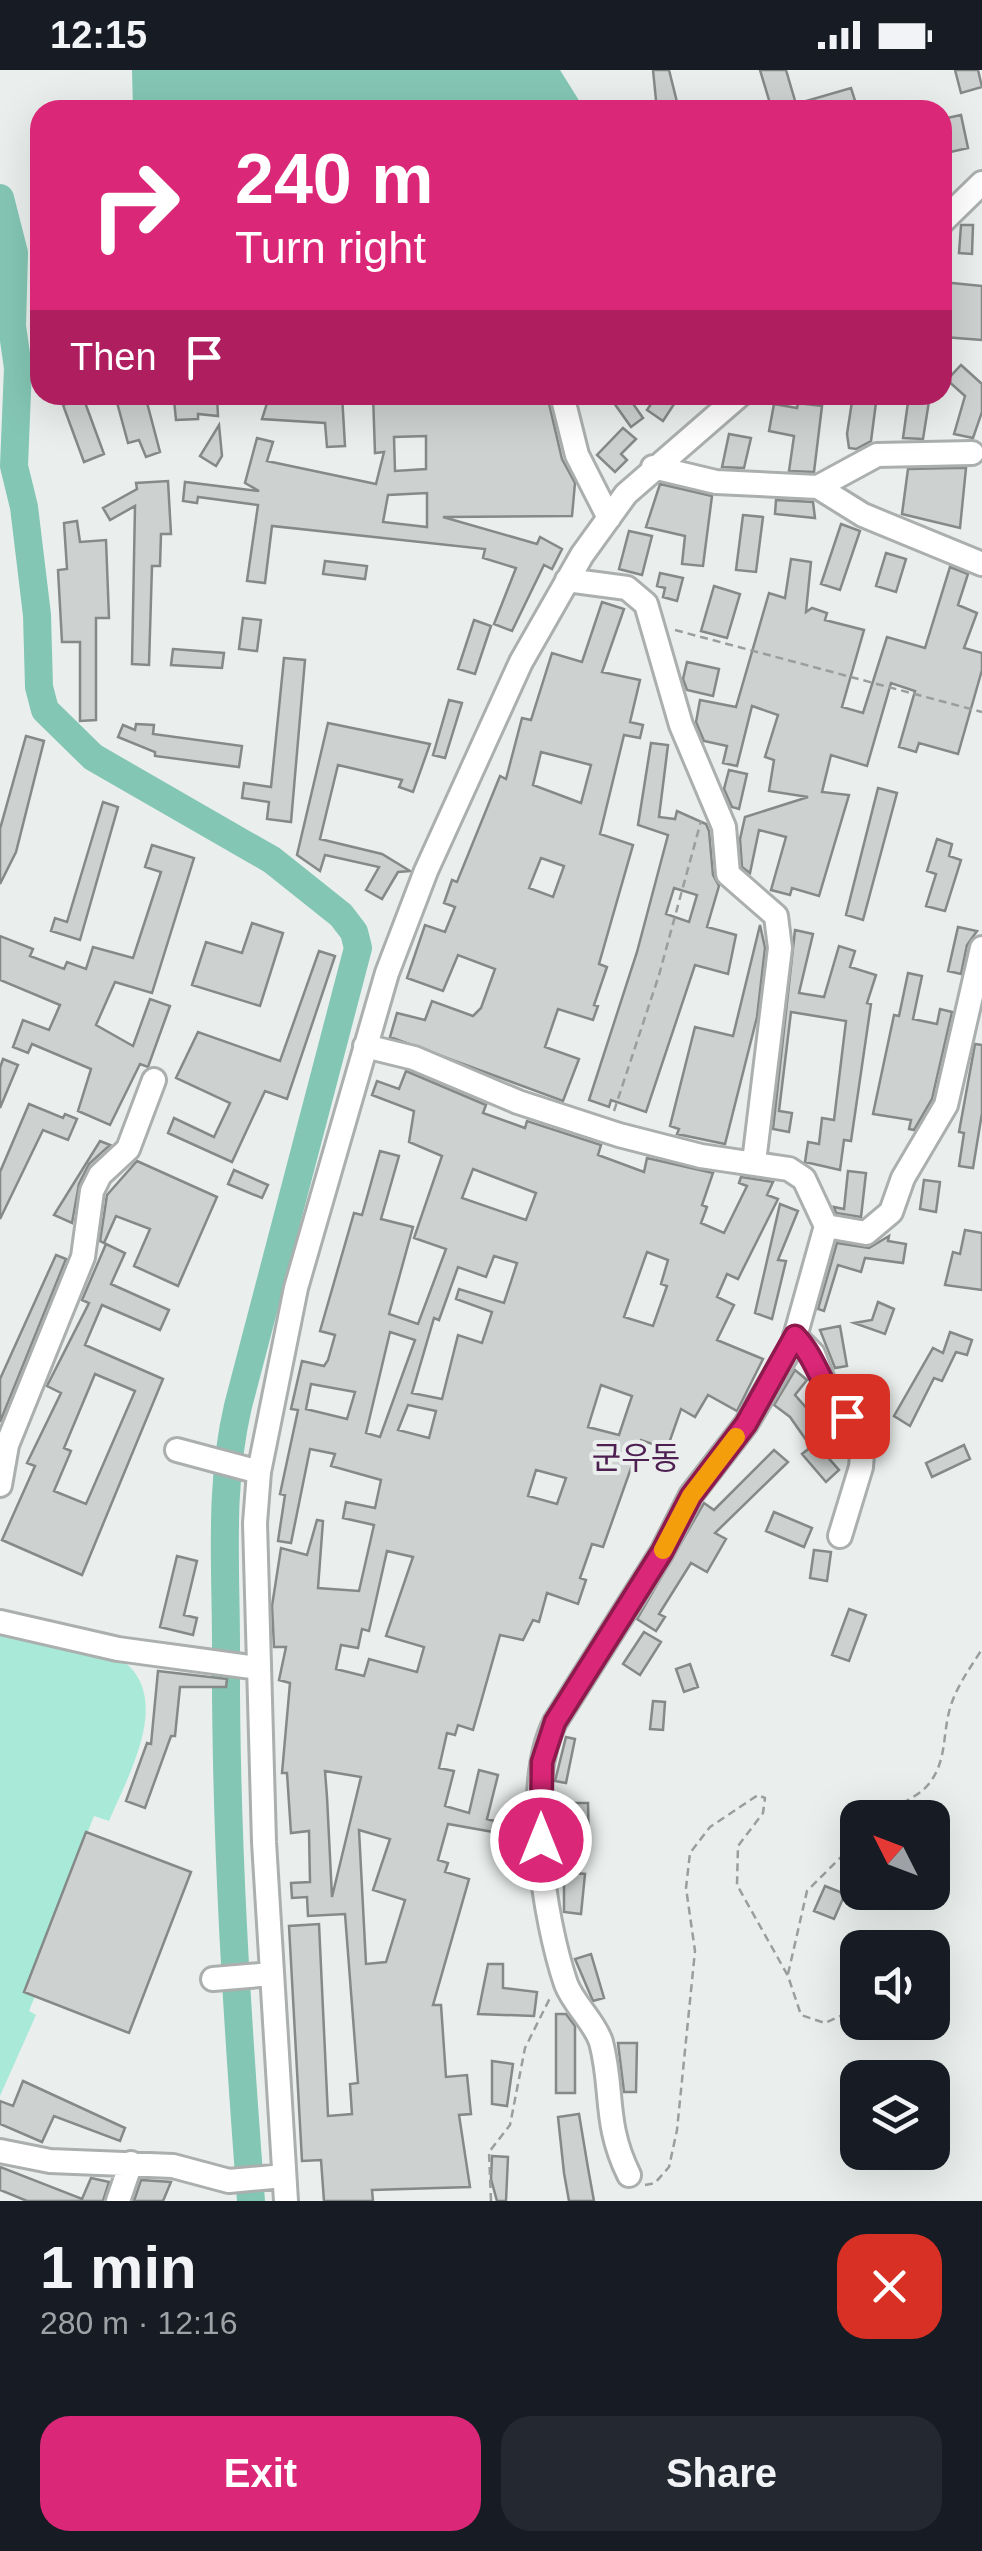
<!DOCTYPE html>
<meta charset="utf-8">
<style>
body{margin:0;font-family:Helvetica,"Noto Sans KR",sans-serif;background:#242831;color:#f1f3f6;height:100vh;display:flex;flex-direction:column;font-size:38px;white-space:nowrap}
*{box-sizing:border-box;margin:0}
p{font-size:32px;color:#9ea1a6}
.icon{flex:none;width:55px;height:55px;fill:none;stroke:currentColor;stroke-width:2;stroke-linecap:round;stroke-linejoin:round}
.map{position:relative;height:2131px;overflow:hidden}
.side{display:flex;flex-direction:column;background:#171b24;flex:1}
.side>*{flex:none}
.guide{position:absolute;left:30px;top:30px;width:922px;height:305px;border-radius:30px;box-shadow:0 10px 40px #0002;background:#db2777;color:#fff;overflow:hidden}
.needle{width:65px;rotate:312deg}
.buttons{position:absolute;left:840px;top:1730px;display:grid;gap:20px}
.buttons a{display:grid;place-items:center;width:110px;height:110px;border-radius:20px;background:#171b24;box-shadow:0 10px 40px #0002;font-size:50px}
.pin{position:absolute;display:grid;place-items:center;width:85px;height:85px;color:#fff;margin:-42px;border-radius:20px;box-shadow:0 5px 15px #0006}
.me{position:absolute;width:110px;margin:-55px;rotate:0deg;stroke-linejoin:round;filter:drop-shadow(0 0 8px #0008)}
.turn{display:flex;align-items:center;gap:35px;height:210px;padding:0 40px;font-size:45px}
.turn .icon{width:130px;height:130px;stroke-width:2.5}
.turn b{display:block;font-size:70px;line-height:85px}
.then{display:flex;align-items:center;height:95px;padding:0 40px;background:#0003;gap:20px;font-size:38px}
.round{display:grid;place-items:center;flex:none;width:105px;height:105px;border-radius:30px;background:#242831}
.summary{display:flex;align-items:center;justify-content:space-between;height:170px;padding:0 40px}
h1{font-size:60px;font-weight:700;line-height:75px}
.primary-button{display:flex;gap:20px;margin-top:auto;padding:20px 40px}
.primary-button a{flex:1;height:115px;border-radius:30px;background:#db2777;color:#fff;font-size:40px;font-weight:700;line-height:115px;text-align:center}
.primary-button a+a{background:#242831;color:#f1f3f6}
.status{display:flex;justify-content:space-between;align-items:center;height:70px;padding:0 50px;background:#171b24;direction:ltr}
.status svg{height:28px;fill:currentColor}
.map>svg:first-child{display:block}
.green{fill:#a8e9d7}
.water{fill:#84c6b4}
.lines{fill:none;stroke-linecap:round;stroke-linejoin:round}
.river{stroke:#84c6b4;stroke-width:28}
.building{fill:#cdd1d0;stroke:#858987;stroke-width:2.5;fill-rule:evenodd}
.minor-casing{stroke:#abafad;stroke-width:28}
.path{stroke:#9a9e9c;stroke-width:2.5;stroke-dasharray:8 5;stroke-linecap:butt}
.minor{stroke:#fff;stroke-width:22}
.route-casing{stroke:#8e194d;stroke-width:25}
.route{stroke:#db2777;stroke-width:18}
.slow{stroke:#f59e0b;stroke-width:18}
.labels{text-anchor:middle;stroke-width:8;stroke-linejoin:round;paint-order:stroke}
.quarter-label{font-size:32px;fill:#4e2052;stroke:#eaefed}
</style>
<div class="status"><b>12:15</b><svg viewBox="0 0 49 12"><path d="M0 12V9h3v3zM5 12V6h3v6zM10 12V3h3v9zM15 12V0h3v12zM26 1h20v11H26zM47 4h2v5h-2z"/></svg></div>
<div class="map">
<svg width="982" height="2131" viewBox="0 0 982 2131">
<rect width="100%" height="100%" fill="#eaefed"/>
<!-- green -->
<path class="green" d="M0,1564l122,26c52,38 5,117 -13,161l-15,-5 -69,175 10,5 -6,15 7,4 -36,81z"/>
<!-- water -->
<path class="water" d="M132,0h428l25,40h-452z"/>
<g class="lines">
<!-- river -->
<path class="river" d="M0,128l14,55 -2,73 6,42 -4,98 10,41 13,108 2,72 6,23 48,47 179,103 69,55 13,17 4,16 -120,458c-19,81 -12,159 -12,241 -1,184 11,370 25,554"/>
</g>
<!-- building -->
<path class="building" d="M653,0h16l10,40h-22z
M760,0h26l10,34 55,-16 7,22h-86z
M955,0h23l4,17 -21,6z
M961,45l7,33 -22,5 -4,-34z
M961,155h12l-1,29 -13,-1z
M942,212l40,4v54l-38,-3z
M961,295l21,19v28l-9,26 -19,-4 11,-38 -18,-16z
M115,325h30l15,57 -14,5 -7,-17 -11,3z
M289,325h53l3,51 -18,1 -2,-24 -63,-4 6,-19 21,2z
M373,325h16v4l158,-4 15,64 13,24 -3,33 -129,1 94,27 3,-7 22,12 -10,20 -8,-4 -32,66 -18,-7 22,-56 -33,-10 2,-9 -213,-23 -7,57 -18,-2 11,-76 -60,-8 -1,6 -14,-2 2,-19 74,9 -14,-8 12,-45 16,4 -6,19 109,23 8,-32 -9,1zM426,366v33l-31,2 -1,-34zM427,423v34l-44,-5 5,-27z
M627,325l16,23 -12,9 -17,-24z
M657,325h23l-17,26 -16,-11z
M853,325h24l-6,46 -15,8 -7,-1 -2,-14z
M909,325h21l-7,44 -20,-1z
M217,326l1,20 -20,-2v5l-22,1 -2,-20z
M83,327l21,57 -20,8 -21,-57z
M798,333l24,3 -8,66 -25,-1 5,-35 -25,-5 5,-27 23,4z
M219,355l3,31 -6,10 -16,-10z
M623,358l13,11 -15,15 6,6 -12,12 -18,-17z
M729,364l22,4 -7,30 -22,-1z
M953,398h13l-6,60 -58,-14 6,-45z
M168,411l3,53h-10l-1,32h-8l-3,99 -17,-1 3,-158 -25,14 -7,-12 34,-19 -1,-6z
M660,414l52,12 -9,70 -21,-2 3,-28 -39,-9z
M776,430l37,2 2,16 -40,-4z
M743,445l20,2 -7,55 -20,-2z
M77,451l3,21 26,-2 3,78h-13v102l-16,1v-79h-18l-4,-72 9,-1 -3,-46z
M841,454l19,7 -20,59 -19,-6z
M629,461l23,5 -10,39 -23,-6z
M886,483l20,6 -10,33 -20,-6z
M791,489l20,3 -5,50 6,-4 15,5 -2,7 39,10 -22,77 21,6 24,-76 38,11 25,-81 18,7 -10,31 19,8 -13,35 18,5v17l-24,84 -39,-11 -3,9 -17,-5 16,-56 -24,-8 -24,83 -36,-11 -9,37 27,3 -30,101 -27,-8 -2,7 -19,-5 15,-53 -27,-7 -9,43 -8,-6 -2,-28 5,-22 63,-20 -39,-6 5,-31 -9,-3 13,-42 -26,-9 -15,60 -14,-3 4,-17 -23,-5 -8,-19 4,-22 36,7 33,-114 16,5z
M325,491l42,5 -2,13 -42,-5z
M660,503l23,5 -6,23 -14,-4 2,-9 -8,-2z
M714,516l26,8 -13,44 -26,-7z
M602,532l22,7 -22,63 38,8 -10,42 13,3 -3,13 -16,-3 -24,99 33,11 -34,119 8,3 -13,38 4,1 -5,14 -35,-11 -13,38 34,12 -16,42 -173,-64 7,-24 28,7 7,-19 41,15 8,-8 14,-39 -37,-14 -15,36 -36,-13 18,-53 20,7 10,-25 -11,-4 8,-23 5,2 43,-106 6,3 16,-61 9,2 21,-67 30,9zM541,682l50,13 -10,38 -48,-18zM541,788l23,8 -11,31 -24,-9z
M243,548l18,2 -4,31 -18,-2z
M474,550l17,6 -16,48 -17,-5z
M173,579l51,4 -2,15 -51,-3z
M284,588l21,2 -14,162 -24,-3 2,-17 -27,-4 2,-15 27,4z
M687,592l32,7 -6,27 -26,-6 -4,-11z
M449,630l13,3 -17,55 -12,-3z
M328,653l102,21 -17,48 -14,-5 3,-7 -64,-15 -18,74 62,15 28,17 -12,1 -16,27 -16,-9 13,-23 -54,-12 -5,16 -23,-16z
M136,654l18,1 -1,9 89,12 -3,21 -84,-11v-4l-37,-15 5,-12 12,5z
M26,666l18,5 -28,111 -16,32v-55z
M651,673l17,2 -9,72 16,2 2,-8 29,13 3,7 4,44 6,11 -12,41 29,8 -8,39 -33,-9 -49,147 -35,-12 -2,7 -20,-7 48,-148 31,-117 -30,-10zM674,818l23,7 -8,27 -23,-8z
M729,700l18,4 -8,35 -7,-2 -8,-18z
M878,718l19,5 -34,127 -17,-5z
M103,732l15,5 -38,133 -29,-9 4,-13 12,4z
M937,769l15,5 -3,12 12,4 -16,51 -19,-5 10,-32 -9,-3z
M152,775l42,13 -42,135 -37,-11 -19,43 37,21 17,-47 20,7 -22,61 -8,-3 -30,61 -32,-14 13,-42 -59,-25 -4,9 -15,-6 10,-27 26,10 11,-25 -60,-25v-44l33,13 -3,7 34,13 3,-7 19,7 7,-22 40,11 28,-86 -16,-5z
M252,853l31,10 -23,73 -68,-21 14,-43 36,11z
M760,855l5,23 -8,69 -32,127 -48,-10 2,-5 -9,-3 25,-99 38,9z
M958,857l19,4 -10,14 -6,29 -13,-3z
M795,860l18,4 -14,59 25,4 15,-51 16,5 -5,16 26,8 -9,28 4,1 -20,137 -7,-1 -4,30 -35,-8 3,-20 11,2 3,-26 12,2 12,-99 -55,-9 -12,99 13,2 -3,19 -16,-3z
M319,881l16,5 -48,143 -22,-8 -33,71 -64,-29 6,-15 40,19 16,-34 -54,-25 22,-46 82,29z
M908,903l14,3 -9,43 24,5 3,-15 12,3 -20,87 -18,31 -5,-1 2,-9 -38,-6 21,-99 5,1z
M975,974l7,1v68l-9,55 -14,-2 5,-33 -5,-1z
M3,989l15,6 -18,43v-40z
M406,1001l80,34 -3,8 42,15 2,-7 74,24 -3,10 46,17 3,-14 66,15 -11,32 5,2 -6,16 23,10 23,-47 -8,-3 2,-6 32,5 -6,13 11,4 -40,80 -11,-5 -10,23 17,8 -17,35 46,19 -26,52 -29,-16 -13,22 -14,-8 -14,40 -26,-9 -38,107 -11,-3 -12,34 6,2 -8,24 -31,-11 -8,29 -6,-2 -10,20 -23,-5 -27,95 -15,-5 -3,10 -8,-2 -8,35 15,3 -9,35 24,7 10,-43 19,5 -11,44 15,4 -3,10 -51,-9 -10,36 10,3 -3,9 24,7 -36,126h8l5,72 21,-2 4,39 -12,1 11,72 -98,3 1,11h-49l-3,-41 -19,1 -13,-235 30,-2 9,192 24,-2 -2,-30 8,-1 -13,-169 -37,2 -1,-19 -15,1 -1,-15 19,-1 -1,-51 -18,2 -4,-60h-5l8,-90 -11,-3 7,-33h-12l-2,-41 9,-58 26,7 10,-35 6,1 -5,67 41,3 15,-66 -31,-7 3,-16 29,6 6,-28 -50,-14 4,-12 -25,-5 -19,94 -13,-2 7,-46 -5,-1 18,-84 -7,-1 11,-48 22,5 4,-6 7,-25 -15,-4 34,-118 8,2 18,-64 19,5 -18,63 32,8 -24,87 29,10 28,-75 -32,-11 28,-82 -33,-14 5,-31 -42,-16 5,-14 22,8zM473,1099l63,24 -10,27 -64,-22zM647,1182l21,8 -7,24 6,2 -14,40 -29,-9zM494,1186l23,7 -13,40 -45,-14 -3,10 36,13 -10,31 -24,-8 -16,64 -30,-6 22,-75 5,2 19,-53 28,10zM390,1262l25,8 -35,97 -14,-4zM311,1314l44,8 -8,27 -41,-10zM601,1315l31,11 -13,39 -31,-8zM408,1335l28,6 -7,27 -31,-8zM536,1400l30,8 -9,26 -29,-8zM387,1481l26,6 -27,79 38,11 -7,25 -48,-13 -5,17 -28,-7 5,-24 17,3 4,-19 7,2zM325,1701l36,6 -29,120 -5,-100zM359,1760l31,9 -17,51 32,10 -19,62 -20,2z
M29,1034l34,14 2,-4 12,5 -9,21 -25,-10 -43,89v-47z
M100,1071l10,4 -21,19 -10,20 -7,39 -18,-8z
M137,1091l80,36 -39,89 -44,-20 16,-37 -34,-13 -12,27 -4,-2 7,-46z
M234,1100l34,15 -6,13 -34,-14z
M848,1101l18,2 -5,44 -25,-4 -2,-6 10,2z
M924,1110l16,2 -4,30 -16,-3z
M780,1134l18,7 -20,49 8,1 -14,58 -17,-6z
M965,1160l17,3v57l-37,-5 8,-33 7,2z
M889,1166l-1,5 18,3 -3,19 -38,-5 -4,14 -23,-7 -14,46 -6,-2 19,-66 32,5z
M106,1174l19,9 -14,31 58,26 -9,20 -58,-25 -17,40 78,34 -81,196 -80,-35 33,-74 -8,-3 34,-70 -14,-7 42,-83 -7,-3zM95,1304l40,17 -49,113 -32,-13 17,-40 -7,-3z
M56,1185l10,4 -66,163v-43z
M878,1232l16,7 -9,25 -31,-11 18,-3z
M840,1256l7,40 -12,2 -15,-38z
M950,1262l22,8 -5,15 -11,-3 -14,29 -8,-3 -24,48 -16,-10 39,-68 10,5z
M795,1300l12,10 -12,15 22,25 6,-6 12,15 -18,16 22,25 -13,12 -24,-28 9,-7 -21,-30 -16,-12z
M964,1375l6,14 -38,18 -6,-14z
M774,1380l14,12 -73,71 11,6 -19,33 -16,-9 -32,51 6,3 -9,14 -19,-12 67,-116 10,7z
M774,1442l38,16 -8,19 -38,-16z
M814,1480l17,2 -4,29 -17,-3z
M177,1486l20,5 -13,54 13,3 -4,17 -33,-8z
M849,1539l17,6 -17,46 -17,-6z
M644,1562l17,10 -21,33 -17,-11z
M690,1594l8,23 -14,5 -8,-23z
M158,1601l69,8 -1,8h-46l-5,49h-4l-26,72 -19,-7 21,-58 4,1z
M653,1631l12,1 -2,28 -13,-1z
M566,1667l9,2 -9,44 -11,-2z
M572,1733h16l1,47 -17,1z
M86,1762l105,40 -62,161 -105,-41z
M564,1802l21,2 -4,40 -17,-2z
M825,1816l20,8 -11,25 -20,-8z
M591,1884l13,44 -11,3 -18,-42z
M488,1894h15v24l34,4 -3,24 -56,-2z
M556,1944h10l9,12v67h-19z
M618,1973h19l-1,49h-12z
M492,1991l21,3 -6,42 -15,-2z
M23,2011l102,47 -5,13 -66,-25 -12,26 -42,-18v-23l13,5z
M579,2044l9,54 6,33h-25l-5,-28 -6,-56z
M492,2086l16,1 -2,44h-9l-6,-22z
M0,2097l82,32 9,-21 18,4 -6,19h-76l-27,-11z
M141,2110l30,2 -8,19h-29z"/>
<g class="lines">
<defs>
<path id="minor" d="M942,152l40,-39
M562,325l15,60 32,63
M653,397l63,15 102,5 45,28 119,49
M818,417l59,-32 95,-2
M567,510l60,8 19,16 35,121 43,102 4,47 48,42 4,32 -26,214
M365,976l49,12 104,44 101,33 82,21 88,13 15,10 22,47 40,7 25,-21 12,-34 43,-73 36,-157
M795,1266l18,18 17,44 33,43 -2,26 -21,69
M177,1380l82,22
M0,1415l7,-40 76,-188 9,-66 8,-16 28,-26 26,-69
M0,1552l118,27 140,19
M213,1909l59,-5
M0,2081l50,10 123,5 56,15 55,-5
M629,2105c-26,-53 -15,-84 -28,-133 -7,-21 -27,-37 -35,-58 -22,-65 -43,-199 -11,-262l107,-170 29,-57 55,-71 47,-80 33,-118
M118,2131l13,-38
M286,2131l-22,-359 -9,-319 4,-51 37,-184 91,-315 39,-102 95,-209 61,-107 44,-61 114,-99"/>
</defs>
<!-- minor casing -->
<use href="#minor" class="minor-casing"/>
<!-- path -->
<path class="path" d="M675,560l307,82
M614,1041l45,-136 42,-154
M881,1748c15,-16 37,-18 50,-37 15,-21 12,-45 18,-69 6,-24 20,-42 33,-63
M871,1869l8,9
M788,1904l19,-83 51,-51
M645,2115l10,-2 14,-16 8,-37 18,-179 -9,-63 4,-35 20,-26 48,-32 7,3 -2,15 -25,33 -1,39 51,91 13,39 24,8 33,-15
M491,2131l-2,-49 21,-27 15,-77 25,-50"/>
<!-- minor -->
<use href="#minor" class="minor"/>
</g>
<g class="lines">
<defs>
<path id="route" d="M541,1770l1,-78 13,-40 107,-170 29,-56 55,-72 49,-88c24,25 27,57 52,80"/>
</defs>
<!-- route casing -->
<use href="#route" class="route-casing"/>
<!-- route -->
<use href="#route" class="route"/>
<!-- slow -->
<path class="slow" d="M663,1480l28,-54 45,-59"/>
</g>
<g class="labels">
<!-- quarter labels -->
<g class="quarter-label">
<text x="636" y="1399">군우동</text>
</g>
</g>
</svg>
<div class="buttons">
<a><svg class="needle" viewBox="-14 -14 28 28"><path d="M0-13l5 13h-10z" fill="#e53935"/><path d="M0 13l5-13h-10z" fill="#9ea1a6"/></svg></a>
<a><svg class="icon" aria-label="sound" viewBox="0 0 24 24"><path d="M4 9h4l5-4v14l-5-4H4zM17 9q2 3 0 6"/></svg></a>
<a><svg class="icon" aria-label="layers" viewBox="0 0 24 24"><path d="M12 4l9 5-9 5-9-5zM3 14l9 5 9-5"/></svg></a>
</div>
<div class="pin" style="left:847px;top:1346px;background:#d93025"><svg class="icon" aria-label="arrive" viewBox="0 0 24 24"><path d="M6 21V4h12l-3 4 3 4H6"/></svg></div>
<svg class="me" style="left:541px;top:1770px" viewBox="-20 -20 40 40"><circle r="17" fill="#db2777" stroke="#fff" stroke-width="3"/><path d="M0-11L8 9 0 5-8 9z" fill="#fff"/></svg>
<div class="guide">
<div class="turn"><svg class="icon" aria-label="right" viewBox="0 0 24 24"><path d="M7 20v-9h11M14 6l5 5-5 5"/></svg><div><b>240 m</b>Turn right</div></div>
<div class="then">Then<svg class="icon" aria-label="arrive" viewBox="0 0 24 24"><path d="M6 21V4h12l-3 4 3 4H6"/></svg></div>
</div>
</div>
<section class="side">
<div class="summary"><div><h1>1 min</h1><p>280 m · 12:16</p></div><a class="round" style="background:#d93025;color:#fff"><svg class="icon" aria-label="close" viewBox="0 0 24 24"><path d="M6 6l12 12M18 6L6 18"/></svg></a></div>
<div class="primary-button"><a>Exit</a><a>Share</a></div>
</section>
